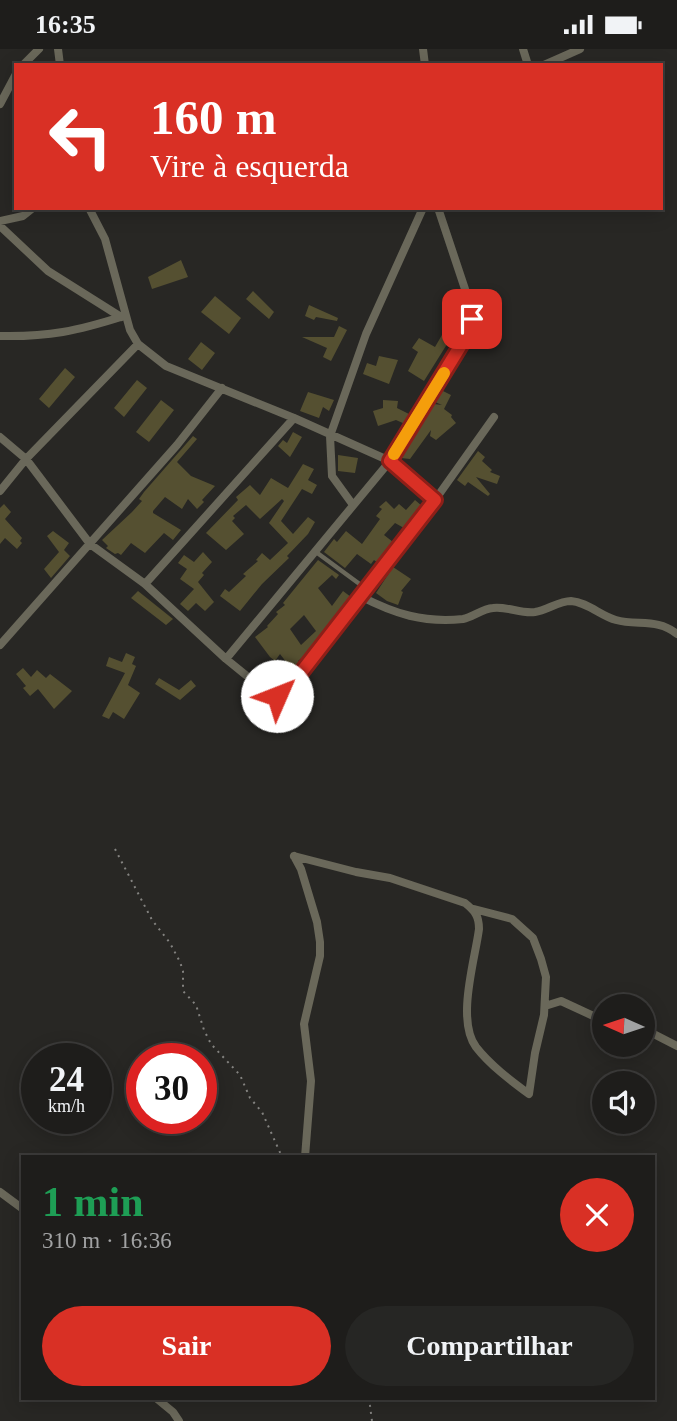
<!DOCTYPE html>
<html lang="pt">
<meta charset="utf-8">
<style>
body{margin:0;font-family:Georgia,serif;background:#262624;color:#f1f3f6;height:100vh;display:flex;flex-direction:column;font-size:26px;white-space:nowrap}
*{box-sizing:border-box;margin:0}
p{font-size:23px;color:#a1a2a3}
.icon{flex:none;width:38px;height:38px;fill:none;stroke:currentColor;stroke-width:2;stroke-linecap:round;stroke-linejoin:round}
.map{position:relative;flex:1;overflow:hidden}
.drawer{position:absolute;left:21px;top:1106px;width:634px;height:245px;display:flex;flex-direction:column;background:#1e1d1b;border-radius:0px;box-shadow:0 4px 18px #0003,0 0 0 2px #3c3b3a}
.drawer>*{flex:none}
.banner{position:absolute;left:14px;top:14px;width:649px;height:147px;border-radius:0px;box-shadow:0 4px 18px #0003,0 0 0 2px #3c3b3a;background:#d93025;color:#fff;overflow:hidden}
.needle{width:46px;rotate:273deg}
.fabs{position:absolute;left:592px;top:945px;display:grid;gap:14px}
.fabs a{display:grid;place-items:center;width:63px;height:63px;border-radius:50%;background:#1e1d1b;box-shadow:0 4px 18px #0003,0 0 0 2px #3c3b3a;font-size:35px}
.speed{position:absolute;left:21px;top:994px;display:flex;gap:14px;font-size:35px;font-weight:700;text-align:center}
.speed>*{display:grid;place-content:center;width:91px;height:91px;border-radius:50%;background:#1e1d1b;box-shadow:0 4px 18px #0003,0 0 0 2px #3c3b3a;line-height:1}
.speed small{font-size:18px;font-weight:400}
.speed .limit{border:10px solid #d22;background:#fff;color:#111}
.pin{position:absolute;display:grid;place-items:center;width:60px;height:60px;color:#fff;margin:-30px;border-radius:14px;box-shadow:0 4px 10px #0006}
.me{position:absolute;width:77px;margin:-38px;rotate:46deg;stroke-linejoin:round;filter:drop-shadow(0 0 5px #0008)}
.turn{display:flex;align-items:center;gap:24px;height:147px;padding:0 21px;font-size:32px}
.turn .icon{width:91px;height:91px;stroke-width:2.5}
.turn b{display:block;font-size:49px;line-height:60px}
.round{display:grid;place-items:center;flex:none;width:74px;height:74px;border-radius:37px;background:#262624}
.head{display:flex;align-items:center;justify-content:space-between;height:119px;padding:0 21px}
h1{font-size:42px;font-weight:700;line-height:52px;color:#1e9e55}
.action{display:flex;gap:14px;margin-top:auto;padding:14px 21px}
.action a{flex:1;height:80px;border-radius:42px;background:#d93025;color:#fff;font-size:28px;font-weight:700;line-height:80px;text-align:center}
.action a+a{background:#262624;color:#f1f3f6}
.status{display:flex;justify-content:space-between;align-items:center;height:49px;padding:0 35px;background:#1e1d1b;direction:ltr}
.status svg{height:19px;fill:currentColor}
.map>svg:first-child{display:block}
.building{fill:#555031;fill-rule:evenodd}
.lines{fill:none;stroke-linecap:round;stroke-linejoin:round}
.path{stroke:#848380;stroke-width:2;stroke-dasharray:2 5;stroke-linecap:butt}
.service{stroke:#6a685a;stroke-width:4.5}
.minor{stroke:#6a685a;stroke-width:8}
.route-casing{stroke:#8d1f18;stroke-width:18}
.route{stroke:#d93025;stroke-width:12}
.slow{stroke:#f59e0b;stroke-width:12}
</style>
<div class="status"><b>16:35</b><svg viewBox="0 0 49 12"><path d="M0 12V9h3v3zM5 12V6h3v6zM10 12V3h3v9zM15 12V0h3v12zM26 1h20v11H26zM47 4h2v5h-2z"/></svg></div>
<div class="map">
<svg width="677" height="1372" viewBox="0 0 677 1372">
<rect width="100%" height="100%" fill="#282724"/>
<!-- building -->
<path class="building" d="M181,211l7,17 -36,12 -4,-12z
M253,242l21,21 -5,7 -23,-20z
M215,247l26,22 -12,16 -28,-22z
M309,256l29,13 -1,3 -21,-4 -2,3 -9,-4z
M339,277l8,4 -16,31 -8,-4 4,-9 -25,-11h32z
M446,279l8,5 -30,48 -16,-10 10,-19 -6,-4 7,-10 16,9z
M201,293l14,11 -13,17 -14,-11z
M379,307l19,4 -9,24 -26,-10 4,-11 9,3z
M65,319l10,9 -26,31 -10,-9z
M137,331l10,8 -23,29 -10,-9z
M441,341l10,5 -7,14 8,6 -1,2 5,6 -20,17 -6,-4 1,-6 -21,29 -9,-1 33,-54 8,1 -7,-3z
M308,343l26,8 -5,11 -6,-4 -4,11 -19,-7z
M161,351l13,10 -25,32 -13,-10z
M383,351l15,1 -1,7 14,7 -6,9 -9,-4 -18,6 -5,-15 10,-3z
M293,383l9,5 -12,20 -12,-11 5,-6 4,3z
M193,387l4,3 -20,23 14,14 24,10 -13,14 2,2 -7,7 -9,-10 -6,10 -17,-12 -12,14v2l28,17 -8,10 -9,-7 -19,20 -14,-10 -10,12 -3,-2 -3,1 -9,-6 2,-2 -6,-6 30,-28 10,-11 -3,-2 5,-7z
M478,402l7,6 -3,4 10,9 -2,2 10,4 -3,8 -21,-7 14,17 -2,2 -20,-14 -3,4 -8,-6z
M338,406l20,3 -3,15 -17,-2z
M303,415l11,5 -6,11 9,5 -5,9 -10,-5 -21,32 12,13 15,-17 7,5 -7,12 -21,22 2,2 -27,26 -22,27 -20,-15 5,-7 4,3 17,-16 -3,-2 15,-13 -2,-1 6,-7 8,7 18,-17 -19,-20 15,-22 -2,-2 -22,20 -14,-14 -13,11 2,2 -3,3 12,13 -18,16 -20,-17 32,-33 -2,-3 14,-12 10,10 11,-17 17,10z
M415,451l7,6 -18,22 -9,-5 -11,12 9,7 -15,21 -4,-3 -3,4 -14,-10 -12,14 -21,-16 10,-13 3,3 9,-11 16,13 18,-25 -4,-3 6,-7 -3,-2 7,-6 8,8 5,-5 7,6z
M4,455l7,8 -6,7 17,19 -2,3 2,2 -5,6 -12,-11 -5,6v-36z
M53,482l16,12 -5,7 6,6 -19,22 -7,-9 15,-17 -12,-16z
M203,503l9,10 -10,11 2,2 -6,7 16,20 -9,9 -9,-8 -8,8 -8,-7 14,-15 -14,-10 7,-10 -9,-6 6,-8 10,7z
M318,511l21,15 -3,4 -4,-4 -14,13 14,18 11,-15 8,6 -42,55 -11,9 2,2 -7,8 -13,-17 -5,7 -5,-4 -15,-20 13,-10 -1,-1 11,-12 -2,-2 9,-7 -2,-2zM304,566l12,16 -15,14 -11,-16z
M393,518l18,12 -10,12 2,1 -5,13 -11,-4 -11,-8z
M138,542l35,28 -7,6 -35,-27z
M126,604l9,4 -3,7 4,2 -8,19 12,8 -16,26 -11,-7 -4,7 -7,-3 23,-43 -19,-7 3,-9 13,5z
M23,619l8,9 6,-7 9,8 4,-4 22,17 -18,18 -16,-20 -8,7 -7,-8 3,-2 -10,-12z
M159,629l20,12 12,-10 5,6 -16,14 -25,-16z"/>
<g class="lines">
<!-- path -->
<path class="path" d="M115,800l37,71 18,23 10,19 3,9v20l13,14 8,25 7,14 29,31 10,23 12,14 20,45
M369,1349l3,23"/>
<!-- service -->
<path class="service" d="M316,503l49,36"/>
<!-- minor -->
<path class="minor" d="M58,0l2,16
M423,0l2,16
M523,0l5,16
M23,16l16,-16
M544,16l36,-16
M0,55l16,-30
M89,159l16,31 25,91 8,14 28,22 128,52 96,43 45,39
M0,172l23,-5 10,-8
M0,177l48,45 73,46
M0,287c49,1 77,-5 124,-20
M0,388l26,22 64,85 55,40 81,75 42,34 9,3 9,-4 149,-192 59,-83
M0,442l26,-32 112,-115
M353,456l-21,-29 -2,-40 36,-102 57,-126
M145,535l149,-166
M360,547c35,18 63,27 103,23 10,-2 19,-10 30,-11 14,-2 28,6 42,4 12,-2 24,-11 36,-11 16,1 30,15 45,19 21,6 42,-2 61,14
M0,596l177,-200 45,-57
M226,610l164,-198 74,-121 8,-21 -2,-15 -32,-96
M294,807l62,16 34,6 75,25c10,8 14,13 14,26 -4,31 -23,91 -3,118 14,18 34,33 53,47l6,-41 9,-38 2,-38 -5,-18 -8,-21 -21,-19 -38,-10
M294,807l7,13 16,53 3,20v14l-16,68 7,57 -6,76
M545,957l16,-5 43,20
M642,979l35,18
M0,1143l23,17
M156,1349l17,14 6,9"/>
</g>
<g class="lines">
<defs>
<path id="route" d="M277,647l9,-4 149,-192 -45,-39 74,-121 8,-21"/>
</defs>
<!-- route casing -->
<use href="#route" class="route-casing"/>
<!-- route -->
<use href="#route" class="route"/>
<!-- slow -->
<path class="slow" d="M394,405l50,-81"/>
</g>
</svg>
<div class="fabs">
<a><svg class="needle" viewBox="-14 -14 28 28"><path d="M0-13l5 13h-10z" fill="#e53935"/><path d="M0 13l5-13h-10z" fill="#a1a2a3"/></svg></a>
<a><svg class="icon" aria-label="sound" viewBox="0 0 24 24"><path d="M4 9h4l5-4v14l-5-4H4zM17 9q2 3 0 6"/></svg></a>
</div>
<div class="speed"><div>24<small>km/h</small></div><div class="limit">30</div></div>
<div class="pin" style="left:472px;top:270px;background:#d93025"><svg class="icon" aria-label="arrive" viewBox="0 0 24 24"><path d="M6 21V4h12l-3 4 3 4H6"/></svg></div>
<svg class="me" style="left:277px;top:647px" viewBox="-20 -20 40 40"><circle r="19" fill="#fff"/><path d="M0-13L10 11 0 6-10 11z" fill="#d93025"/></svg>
<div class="banner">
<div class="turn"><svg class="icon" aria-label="left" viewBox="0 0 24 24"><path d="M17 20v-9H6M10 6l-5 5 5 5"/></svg><div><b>160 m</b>Vire à esquerda</div></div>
</div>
<section class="drawer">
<div class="head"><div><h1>1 min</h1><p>310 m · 16:36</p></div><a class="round" style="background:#d93025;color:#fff"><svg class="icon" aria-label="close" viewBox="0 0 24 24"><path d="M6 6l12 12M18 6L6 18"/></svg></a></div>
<div class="action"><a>Sair</a><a>Compartilhar</a></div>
</section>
</div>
